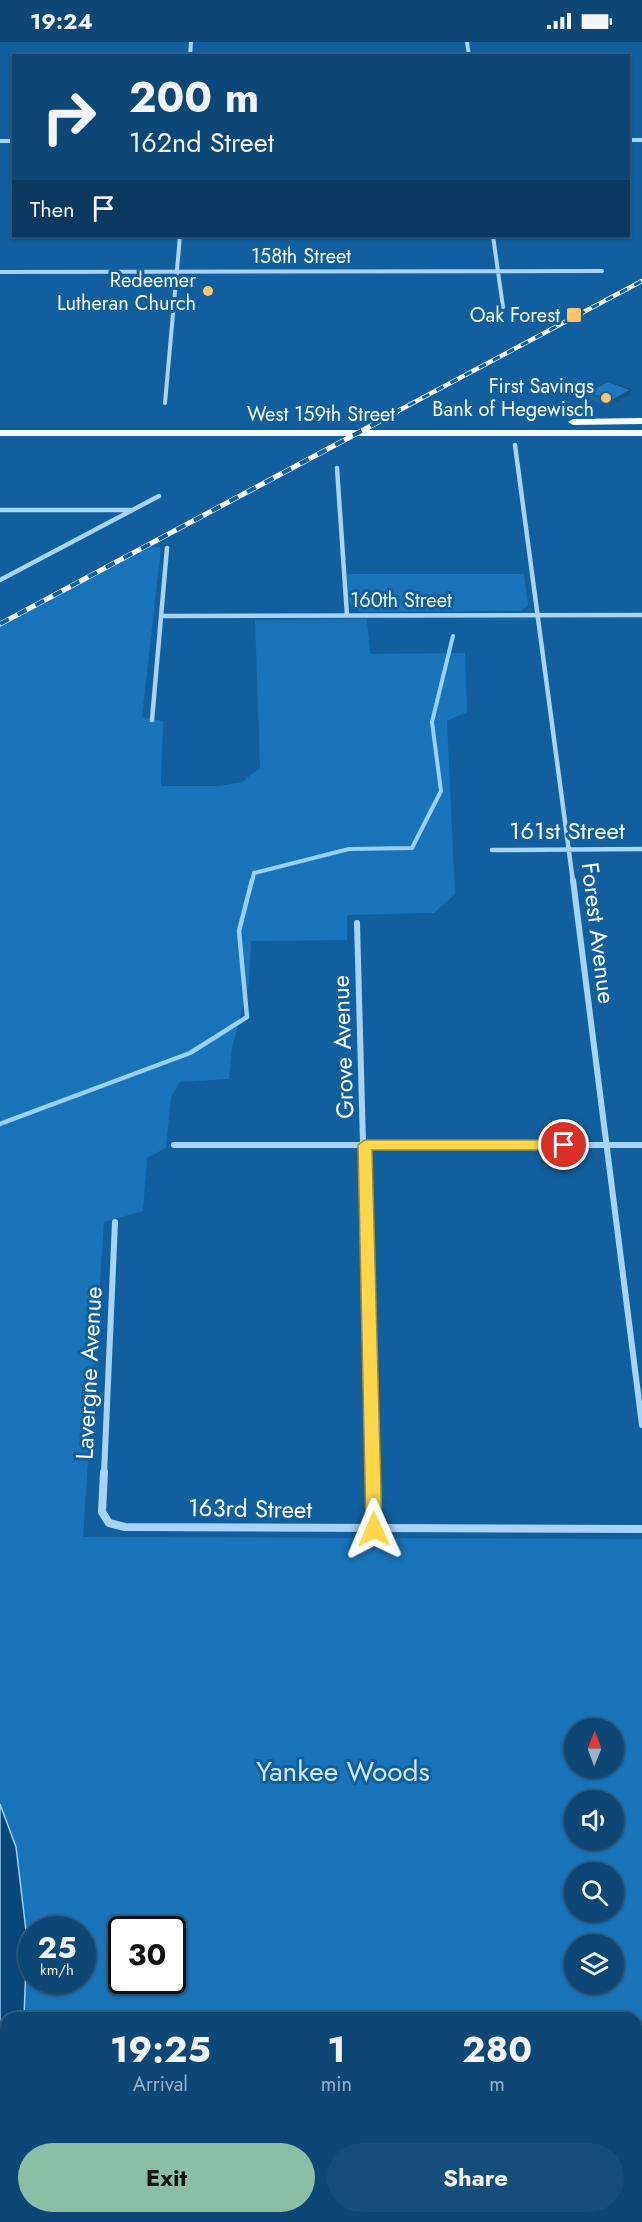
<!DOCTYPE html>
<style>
body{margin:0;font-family:Jost,sans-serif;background:#164e7b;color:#f1f3f6;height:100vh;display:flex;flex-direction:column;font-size:22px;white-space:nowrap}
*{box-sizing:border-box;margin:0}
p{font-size:20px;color:#9ab2c5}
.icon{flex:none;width:33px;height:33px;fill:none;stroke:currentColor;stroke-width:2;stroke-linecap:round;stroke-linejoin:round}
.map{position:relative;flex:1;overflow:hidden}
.panel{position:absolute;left:0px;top:1970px;width:642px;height:212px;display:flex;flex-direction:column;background:#0d4776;border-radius:18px 18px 0 0;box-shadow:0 2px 4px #0004,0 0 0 2px #2d5f88}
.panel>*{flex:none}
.guide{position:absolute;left:12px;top:12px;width:618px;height:183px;border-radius:0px;box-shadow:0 2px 4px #0004,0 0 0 2px #2d5f88;background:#0d4776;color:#f1f3f6;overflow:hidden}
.needle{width:39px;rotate:1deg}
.fabs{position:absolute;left:564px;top:1676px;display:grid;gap:12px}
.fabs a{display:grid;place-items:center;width:60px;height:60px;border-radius:50%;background:#0d4776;box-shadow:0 2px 4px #0004,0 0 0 2px #2d5f88;font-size:30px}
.speed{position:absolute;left:18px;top:1874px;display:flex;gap:12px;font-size:30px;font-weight:700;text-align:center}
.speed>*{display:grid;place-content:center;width:78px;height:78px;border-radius:50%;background:#0d4776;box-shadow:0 2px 4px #0004,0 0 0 2px #2d5f88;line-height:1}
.speed small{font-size:15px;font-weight:400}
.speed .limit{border:3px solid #111;border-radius:9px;background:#fff;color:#111}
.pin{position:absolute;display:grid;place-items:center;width:51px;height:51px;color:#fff;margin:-26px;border:3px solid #fff;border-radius:50%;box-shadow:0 2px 6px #0007}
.me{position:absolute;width:66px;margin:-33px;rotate:359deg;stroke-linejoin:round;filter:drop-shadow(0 0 4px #0008)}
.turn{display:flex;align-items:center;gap:21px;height:126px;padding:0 18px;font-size:27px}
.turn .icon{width:78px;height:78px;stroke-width:2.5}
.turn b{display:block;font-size:42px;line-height:51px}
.then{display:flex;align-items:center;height:57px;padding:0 18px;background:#0003;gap:12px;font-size:22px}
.eta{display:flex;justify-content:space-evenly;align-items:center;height:102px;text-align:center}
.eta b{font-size:36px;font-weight:700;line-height:42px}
.button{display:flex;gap:12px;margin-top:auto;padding:12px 18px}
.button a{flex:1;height:69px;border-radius:36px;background:#8abfa5;color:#111;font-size:24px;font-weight:700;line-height:69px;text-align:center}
.button a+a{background:#164e7b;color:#f1f3f6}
.status{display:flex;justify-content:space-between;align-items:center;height:42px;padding:0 30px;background:#0d4776;direction:ltr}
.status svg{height:16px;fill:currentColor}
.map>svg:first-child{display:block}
.green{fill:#1873b8;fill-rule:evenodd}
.water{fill:#0a4779;stroke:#99d0f8;stroke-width:1.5}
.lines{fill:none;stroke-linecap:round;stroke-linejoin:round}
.stream-far1{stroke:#99d0f8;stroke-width:4}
.stream{stroke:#99d0f8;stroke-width:4.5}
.street-far3{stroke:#a7d3f5;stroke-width:4}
.street-far2{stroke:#a7d3f5;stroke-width:4.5}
.street-far1{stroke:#a7d3f5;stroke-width:6}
.street{stroke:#a7d3f5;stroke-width:8}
.primary{fill:#f4faff;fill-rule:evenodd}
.rail-far1-casing{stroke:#fff;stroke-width:4.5}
.rail-casing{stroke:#fff;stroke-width:5}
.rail-far1{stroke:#115f9e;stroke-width:3;stroke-dasharray:8;stroke-linecap:butt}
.rail{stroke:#115f9e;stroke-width:4;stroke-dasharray:10;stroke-linecap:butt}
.wall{fill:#1b67a3}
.shaded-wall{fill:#165484}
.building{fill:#1f78bd;stroke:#165484;stroke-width:1.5}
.route{fill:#ffd54a;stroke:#a68a30;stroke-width:1.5}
.poi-dot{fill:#ffc36a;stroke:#115f9e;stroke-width:2}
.labels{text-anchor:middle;stroke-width:6;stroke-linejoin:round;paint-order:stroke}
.far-street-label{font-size:20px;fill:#fff;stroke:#115f9e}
.far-poi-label{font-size:20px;fill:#fff;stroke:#115f9e;text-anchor:end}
.street-label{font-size:24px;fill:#fff;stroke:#115f9e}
.near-park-label{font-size:28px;fill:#cfeafe;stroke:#115f9e}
</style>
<div class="status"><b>19:24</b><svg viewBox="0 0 49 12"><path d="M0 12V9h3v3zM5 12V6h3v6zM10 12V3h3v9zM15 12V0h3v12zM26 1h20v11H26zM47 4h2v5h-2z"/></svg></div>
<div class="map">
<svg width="642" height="2180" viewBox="0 0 642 2180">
<rect width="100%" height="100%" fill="#115f9e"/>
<!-- green -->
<path class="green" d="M149,504l12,2 -19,169 21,4 -2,65h58l23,-4 18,-14 -5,-148 112,-1 3,35 95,-1 2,59 -20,9 8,173 -21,19 -87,2v25l-96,1 -2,42 -17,65 -3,31 -49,3 -9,15 -5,51 -19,10 -4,53 -39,11 -21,315 559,2v683h-642v-1597zM574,1686h40v39h-40zM574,1758h40v39h-40zM574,1830h40v39h-40zM32,1887h50v51h-50zM122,1887h50v51h-50zM574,1902h40v39h-40zM6,1976h630v199h-630z
M347,532h177l4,31 -7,6 -159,1 -10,-4 -3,-8z"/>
<!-- water -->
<path class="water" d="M0,1762l16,43 11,92 -3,78 -18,1v199h406l10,5h-422z"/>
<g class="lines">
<!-- stream-far1 -->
<path class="stream-far1" d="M252,840l2,-9 95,-24 63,-1 29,-57 -9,-69 21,-86"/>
<!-- stream -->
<path class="stream" d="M0,1082l190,-71 57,-36 -8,-86 13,-51"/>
<!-- street-far3 -->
<path class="street-far3" d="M467,0l2,14
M190,14l1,-14
M628,98h14
M0,99h14
M493,194l10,71
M0,230l602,-1
M165,361l15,-167"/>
<!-- street-far2 -->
<path class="street-far2" d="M515,403l58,437
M337,426l10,147
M0,468h132
M0,538l159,-84
M161,574l481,-1
M152,678l15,-172
M492,808l150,-1"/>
<!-- street-far1 -->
<path class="street-far1" d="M573,838l69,545
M357,881l15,551
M174,1103h468
M104,1432l11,-252"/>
<!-- street -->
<path class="street" d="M104,1430l-2,40 7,11 16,4 517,2
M372,1430l2,57"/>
<!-- primary -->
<path class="primary" d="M642,376v6l-69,1 -5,-3 5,-3z
M0,388h642v6h-642z"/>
<defs>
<path id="rail-far1" d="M394,371l248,-132"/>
<path id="rail" d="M0,582l397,-212"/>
</defs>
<!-- rail-far1 casing -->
<use href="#rail-far1" class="rail-far1-casing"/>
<!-- rail casing -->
<use href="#rail" class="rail-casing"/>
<!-- rail-far1 -->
<use href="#rail-far1" class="rail-far1"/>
<!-- rail -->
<use href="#rail" class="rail"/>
</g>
<!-- wall -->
<path class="wall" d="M587,350l43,3 -21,12 -23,-10z"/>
<!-- shaded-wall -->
<path class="shaded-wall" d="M631,348l-1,5 -21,12 1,-5z"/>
<!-- building -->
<path class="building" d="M608,339l23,9 -21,12 -23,-10z"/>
<!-- route -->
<path class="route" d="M365,1098h199l6,5 -6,5h-192l10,379 -2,5 -6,2 -5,-2 -3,-5 -8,-384z"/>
<!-- markers -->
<g class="poi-dot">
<circle cx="208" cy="249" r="6"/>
<rect x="566" y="265" width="16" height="16" rx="3"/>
<circle cx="606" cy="356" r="6"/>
</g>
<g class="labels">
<!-- far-street labels -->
<g class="far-street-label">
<text x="301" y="221">158th Street</text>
<text x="321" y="379">West 159th Street</text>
<text x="401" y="565">160th Street</text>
</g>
<!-- far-poi labels -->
<g class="far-poi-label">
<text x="196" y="245">Redeemer<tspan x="196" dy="23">Lutheran Church</tspan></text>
<text x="560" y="280">Oak Forest</text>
<text x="594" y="351">First Savings<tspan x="594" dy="23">Bank of Hegewisch</tspan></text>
</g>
<!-- street labels -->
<g class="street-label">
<text x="567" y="797">161st Street</text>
<text transform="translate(598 891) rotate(83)" y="8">Forest Avenue</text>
<text transform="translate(343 1005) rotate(-92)" y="8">Grove Avenue</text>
<text transform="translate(89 1331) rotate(-87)" y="8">Lavergne Avenue</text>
<text transform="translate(250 1467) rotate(1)" y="8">163rd Street</text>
</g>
<!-- near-park labels -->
<g class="near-park-label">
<text x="343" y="1739">Yankee Woods</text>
</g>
</g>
</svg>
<div class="fabs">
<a><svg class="needle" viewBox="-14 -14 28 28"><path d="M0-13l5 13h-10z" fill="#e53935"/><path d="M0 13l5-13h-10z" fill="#9ab2c5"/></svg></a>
<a><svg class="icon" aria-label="sound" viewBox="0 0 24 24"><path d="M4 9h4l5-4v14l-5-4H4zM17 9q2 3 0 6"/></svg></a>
<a><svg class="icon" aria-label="search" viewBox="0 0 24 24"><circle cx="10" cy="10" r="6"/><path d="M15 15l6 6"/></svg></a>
<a><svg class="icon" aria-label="layers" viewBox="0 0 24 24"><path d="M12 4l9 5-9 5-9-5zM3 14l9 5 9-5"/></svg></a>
</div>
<div class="speed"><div>25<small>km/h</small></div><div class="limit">30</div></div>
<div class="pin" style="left:564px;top:1103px;background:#d93025"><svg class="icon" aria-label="arrive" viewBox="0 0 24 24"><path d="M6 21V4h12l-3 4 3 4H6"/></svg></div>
<svg class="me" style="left:374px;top:1487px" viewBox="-20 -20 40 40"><path d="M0-17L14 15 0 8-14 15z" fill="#ffd54a" stroke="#fff" stroke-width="4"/></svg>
<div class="guide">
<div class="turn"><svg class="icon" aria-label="right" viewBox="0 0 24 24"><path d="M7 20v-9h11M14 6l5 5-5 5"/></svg><div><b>200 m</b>162nd Street</div></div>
<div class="then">Then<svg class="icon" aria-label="arrive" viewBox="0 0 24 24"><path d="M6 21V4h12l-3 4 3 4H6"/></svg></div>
</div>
<section class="panel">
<div class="eta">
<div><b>19:25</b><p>Arrival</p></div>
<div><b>1</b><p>min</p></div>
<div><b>280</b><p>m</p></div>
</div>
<div class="button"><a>Exit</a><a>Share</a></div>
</section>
</div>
